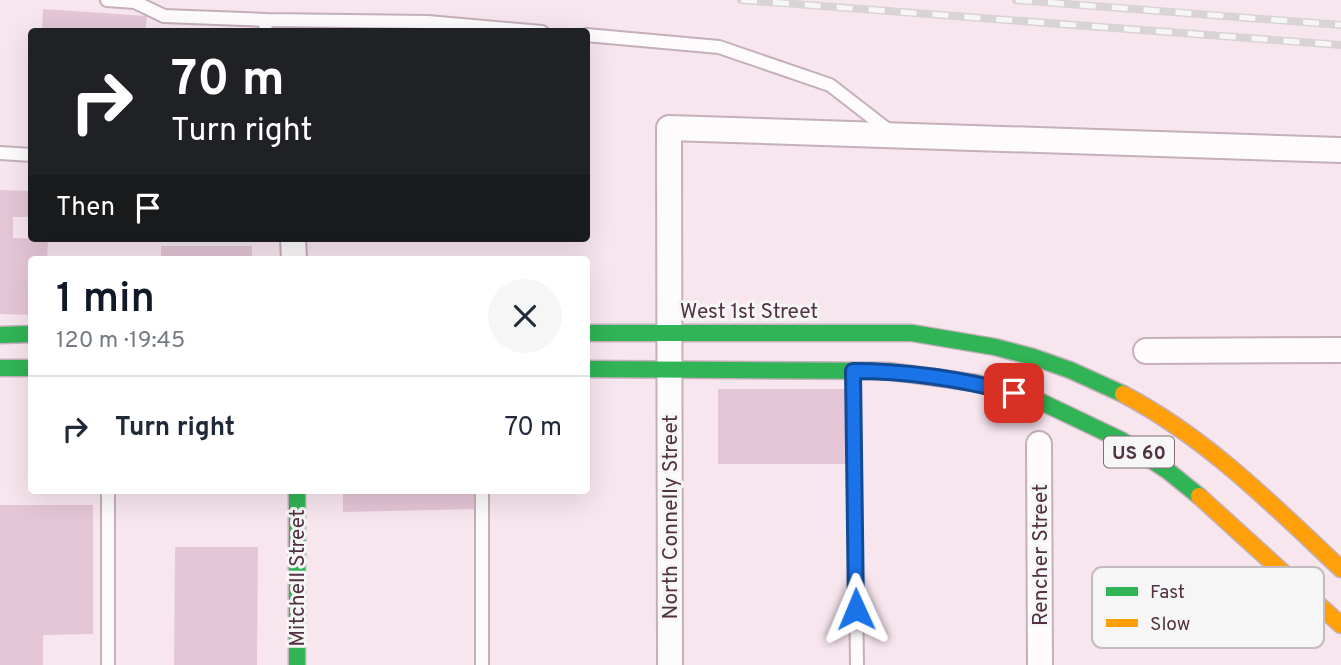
<!DOCTYPE html>
<meta charset="utf-8">
<style>
body{margin:0;font-family:Overpass,sans-serif;background:#f6f6f7;color:#1f2937;height:100vh;display:flex;flex-direction:column;font-size:26px;white-space:nowrap}
*{box-sizing:border-box;margin:0}
p{font-size:23px;color:#747a83}
.icon{flex:none;width:38px;height:38px;fill:none;stroke:currentColor;stroke-width:2;stroke-linecap:round;stroke-linejoin:round}
.map{position:relative;flex:1;overflow:hidden}
.panel{position:absolute;left:28px;top:256px;width:562px;height:238px;display:flex;flex-direction:column;background:#fff;border-radius:7px;box-shadow:0 7px 28px #0002}
.panel>*{flex:none}
.top-card{position:absolute;left:28px;top:28px;width:562px;height:214px;border-radius:7px;box-shadow:0 7px 28px #0002;background:#202124;color:#fff;overflow:hidden}
.pin{position:absolute;display:grid;place-items:center;width:60px;height:60px;color:#fff;margin:-30px;border-radius:14px;box-shadow:0 4px 10px #0006}
.me{position:absolute;width:77px;margin:-38px;rotate:359deg;stroke-linejoin:round;filter:drop-shadow(0 0 5px #0008)}
.turn{display:flex;align-items:center;gap:24px;height:147px;padding:0 28px;font-size:32px}
.turn .icon{width:91px;height:91px;stroke-width:2.5}
.turn b{display:block;font-size:49px;line-height:60px}
.then{display:flex;align-items:center;height:66px;padding:0 28px;background:#0003;gap:14px;font-size:26px}
.round{display:grid;place-items:center;flex:none;width:74px;height:74px;border-radius:37px;background:#f6f6f7}
.headline{display:flex;align-items:center;justify-content:space-between;height:119px;padding:0 28px}
h1{font-size:42px;font-weight:600;line-height:52px;color:#111827}
ul{padding:0;list-style:none}
li{display:flex;align-items:center;gap:21px;height:105px;padding:0 28px;border-top:2px solid #e0e1e3}
li div{flex:1}
li b{display:block;font-size:26px}
li em{font-style:normal}
.map>svg:first-child{display:block}
.building{fill:#e5c6d7}
.lines{fill:none;stroke-linecap:round;stroke-linejoin:round}
.lane-casing{stroke:#c4afba;stroke-width:16}
.street-casing{stroke:#c4afba;stroke-width:28}
.fast-casing{stroke:#c4afba;stroke-width:19}
.slow-casing{stroke:#c4afba;stroke-width:19}
.lane{stroke:#fefbfd;stroke-width:12}
.street{stroke:#fefbfd;stroke-width:24}
.fast{stroke:#30b455;stroke-width:16}
.slow{stroke:#ff9f0a;stroke-width:16}
.rail-casing{stroke:#d9d3d6;stroke-width:8}
.rail{stroke:#f6f6f6;stroke-width:5;stroke-dasharray:16;stroke-linecap:butt}
.route-casing{stroke:#114b97;stroke-width:18}
.route{stroke:#1a73e8;stroke-width:12}
.labels{text-anchor:middle;stroke-width:6;stroke-linejoin:round;paint-order:stroke}
.shield{fill:#f6f6f6;stroke:#826d78;stroke-width:2}
.shield-label{font-size:19px;font-weight:bold;fill:#503242}
.street-label{font-size:21px;fill:#503242;stroke:#f6f6f6}
.key{fill:#f6f6f6;stroke:#c4bbc0;stroke-width:2}
.key-label{font-size:19px;fill:#503242}
</style>
<div class="map">
<svg width="1341" height="665" viewBox="0 0 1341 665">
<rect width="100%" height="100%" fill="#f8e6ef"/>
<!-- building -->
<path class="building" d="M43,9l104,7 -2,16h-103z
M0,190l32,1v26h-19v21l35,1 -1,20h-15v56l-32,-1z
M161,246h91v13h-91z
M718,389h128v75h-128z
M343,490h131l1,19 -132,3z
M0,505h93v129l-50,1v30h-43z
M175,547h83l-1,118h-83z"/>
<g class="lines">
<defs>
<path id="lane" d="M107,0l28,2 29,14 102,4 -1,12
M266,20l162,2 114,10
M586,35l133,12 111,38 62,48
M0,153l32,2
M853,374l4,291
M482,490v175
M108,665v-175"/>
<path id="street" d="M293,238l1,21
M1146,351l195,-1
M1039,444l1,221
M670,665l-1,-537 672,22"/>
<path id="fast" d="M586,333h326l83,14 38,10 37,13 53,24
M0,335l32,-1
M0,368h32
M586,369l302,2 88,12 57,15 88,42 47,31 31,25
M297,490v175"/>
<path id="slow" d="M1123,394c84,44 150,111 218,175
M1199,496l142,129"/>
</defs>
<!-- lane casing -->
<use href="#lane" class="lane-casing"/>
<!-- street casing -->
<use href="#street" class="street-casing"/>
<!-- fast casing -->
<use href="#fast" class="fast-casing"/>
<!-- slow casing -->
<use href="#slow" class="slow-casing"/>
<!-- lane -->
<use href="#lane" class="lane"/>
<!-- street -->
<use href="#street" class="street"/>
<!-- fast -->
<use href="#fast" class="fast"/>
<!-- slow -->
<use href="#slow" class="slow"/>
<defs>
<path id="rail" d="M741,0l600,45
M1016,0l325,25"/>
</defs>
<!-- rail casing -->
<use href="#rail" class="rail-casing"/>
<!-- rail -->
<use href="#rail" class="rail"/>
</g>
<g class="lines">
<defs>
<path id="route" d="M856,609l-3,-238c55,0 108,8 161,22"/>
</defs>
<!-- route casing -->
<use href="#route" class="route-casing"/>
<!-- route -->
<use href="#route" class="route"/>
</g>
<g class="labels">
<!-- shield labels -->
<rect class="shield" x="1104" y="436.5" width="70" height="31" rx="5"/>
<g class="shield-label">
<text x="1139" y="459">US 60</text>
</g>
<!-- street labels -->
<g class="street-label">
<text x="749" y="318">West 1st Street</text>
<text transform="translate(670 517) rotate(-90)" y="7">North Connelly Street</text>
<text transform="translate(1040 555) rotate(-90)" y="7">Rencher Street</text>
<text transform="translate(297 578) rotate(-90)" y="7">Mitchell Street</text>
</g>
</g>
<!-- legend -->
<rect x="1092" y="567" width="232" height="81" rx="10" class="key"/>
<rect x="1106" y="587" width="32" height="9" fill="#30b455"/>
<rect x="1106" y="619" width="32" height="8" fill="#ff9f0a"/>
<g class="key-label">
<text x="1150" y="598">Fast</text>
<text x="1150" y="630">Slow</text>
</g>
</svg>
<div class="pin" style="left:1014px;top:393px;background:#d93025"><svg class="icon" aria-label="arrive" viewBox="0 0 24 24"><path d="M6 21V4h12l-3 4 3 4H6"/></svg></div>
<svg class="me" style="left:856px;top:609px" viewBox="-20 -20 40 40"><path d="M0-17L14 15 0 8-14 15z" fill="#1a73e8" stroke="#fff" stroke-width="4"/></svg>
<div class="top-card">
<div class="turn"><svg class="icon" aria-label="right" viewBox="0 0 24 24"><path d="M7 20v-9h11M14 6l5 5-5 5"/></svg><div><b>70 m</b>Turn right</div></div>
<div class="then">Then<svg class="icon" aria-label="arrive" viewBox="0 0 24 24"><path d="M6 21V4h12l-3 4 3 4H6"/></svg></div>
</div>
<section class="panel">
<div class="headline"><div><h1>1 min</h1><p>120 m · 19:45</p></div><a class="round"><svg class="icon" aria-label="close" viewBox="0 0 24 24"><path d="M6 6l12 12M18 6L6 18"/></svg></a></div>
<ul>
<li><svg class="icon" aria-label="right" viewBox="0 0 24 24"><path d="M7 20v-9h11M14 6l5 5-5 5"/></svg><div><b>Turn right</b></div><em>70 m</em></li>
</ul>
</section>
</div>
